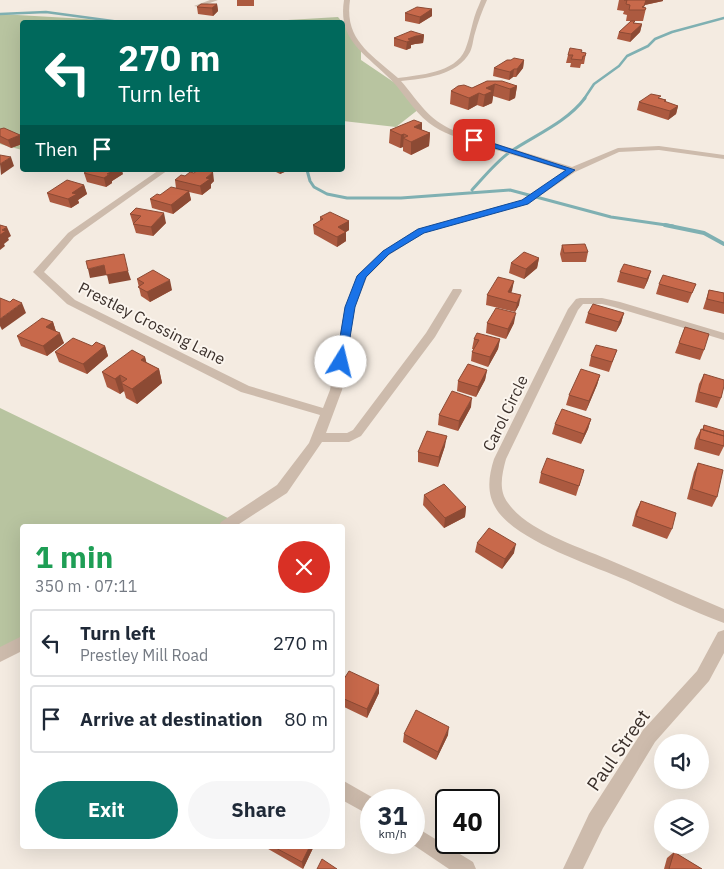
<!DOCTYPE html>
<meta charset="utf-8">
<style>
body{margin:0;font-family:"IBM Plex Sans",sans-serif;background:#f6f6f7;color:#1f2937;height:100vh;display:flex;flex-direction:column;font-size:19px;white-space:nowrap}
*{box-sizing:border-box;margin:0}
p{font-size:16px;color:#747a83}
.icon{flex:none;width:28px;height:28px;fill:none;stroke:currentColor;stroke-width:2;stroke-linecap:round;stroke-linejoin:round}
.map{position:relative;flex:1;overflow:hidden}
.drawer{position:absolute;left:20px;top:524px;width:325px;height:325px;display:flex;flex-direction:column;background:#fff;border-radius:5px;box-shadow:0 5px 20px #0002}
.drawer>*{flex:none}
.guide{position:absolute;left:20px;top:20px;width:325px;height:152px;border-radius:5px;box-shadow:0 5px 20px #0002;background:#00695c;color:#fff;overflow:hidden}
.buttons{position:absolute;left:654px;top:734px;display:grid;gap:10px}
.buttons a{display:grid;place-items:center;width:55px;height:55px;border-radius:50%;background:#fff;box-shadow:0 5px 20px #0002;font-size:25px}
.speed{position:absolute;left:360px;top:789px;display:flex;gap:10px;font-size:25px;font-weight:700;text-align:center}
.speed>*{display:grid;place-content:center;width:65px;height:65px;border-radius:50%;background:#fff;box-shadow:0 5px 20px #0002;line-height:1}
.speed small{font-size:12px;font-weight:400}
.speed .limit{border:2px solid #111;border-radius:8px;background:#fff;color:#111}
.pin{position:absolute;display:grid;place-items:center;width:42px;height:42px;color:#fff;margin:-21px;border-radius:10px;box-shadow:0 2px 8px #0006}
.me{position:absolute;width:55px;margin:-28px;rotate:9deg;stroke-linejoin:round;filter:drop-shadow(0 0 4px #0008)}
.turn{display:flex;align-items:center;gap:18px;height:105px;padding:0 15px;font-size:22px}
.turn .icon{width:65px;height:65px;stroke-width:2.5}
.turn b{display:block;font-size:35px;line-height:42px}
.then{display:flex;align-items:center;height:48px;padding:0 15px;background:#0003;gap:10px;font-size:19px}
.round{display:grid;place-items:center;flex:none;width:52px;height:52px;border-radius:26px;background:#f6f6f7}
.summary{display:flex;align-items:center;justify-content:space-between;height:85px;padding:0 15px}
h1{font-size:30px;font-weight:700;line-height:38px;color:#1e9e55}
.button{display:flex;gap:10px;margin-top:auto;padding:10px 15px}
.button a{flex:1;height:58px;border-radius:30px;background:#0f766e;color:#fff;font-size:20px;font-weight:700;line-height:58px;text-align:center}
.button a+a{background:#f6f6f7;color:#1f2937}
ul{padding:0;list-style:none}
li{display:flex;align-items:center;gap:15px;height:68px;margin:0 10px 8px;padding:0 5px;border:2px solid #e0e1e3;border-radius:5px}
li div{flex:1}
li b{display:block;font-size:19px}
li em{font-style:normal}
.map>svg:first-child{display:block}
.green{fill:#b8c4a0}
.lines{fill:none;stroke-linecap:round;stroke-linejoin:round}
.stream-far2{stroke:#7fb0b2;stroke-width:2.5}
.stream-far1{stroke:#7fb0b2;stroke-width:3}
.stream{stroke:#7fb0b2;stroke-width:4}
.minor{fill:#cdbbac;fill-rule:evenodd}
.wall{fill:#ac5a40}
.shaded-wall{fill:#8c4a34}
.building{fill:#c8694b;stroke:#8c4a34}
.route{fill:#1a73e8;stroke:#114b97}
.labels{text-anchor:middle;stroke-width:4;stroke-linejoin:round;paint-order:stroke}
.street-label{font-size:16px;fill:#3b302b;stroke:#fbf5ee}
.near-street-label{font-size:19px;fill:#3b302b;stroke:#fbf5ee}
</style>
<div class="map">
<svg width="724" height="869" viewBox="0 0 724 869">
<rect width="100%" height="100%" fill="#f4ebe1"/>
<!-- green -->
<path class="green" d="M0,14l138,8h-116v128l-22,-6z
M338,17l4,5h-88z
M343,23l18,23v14l34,23 24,26 -23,18 -53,-6z
M0,408l234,113 -8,5h-204v116l-22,11z"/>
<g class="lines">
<!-- stream-far2 -->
<path class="stream-far2" d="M0,14l46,-2 74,10
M584,99l10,-15 25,-18 8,-10 21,-10 7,-7 17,-7 52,-14"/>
<!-- stream-far1 -->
<path class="stream-far1" d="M307,170l3,11 4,6 13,7 20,4h54l109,-8 101,27 62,9
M472,190c12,-13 24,-28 38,-38 25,-17 56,-29 75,-54"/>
<!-- stream -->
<path class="stream" d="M665,225l39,8 20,11"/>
<!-- minor -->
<path class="minor" d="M210,0h8l-19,7 -5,-1z
M344,0h6c-6,40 21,54 48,78 21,-3 57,-5 67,-28 6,-14 7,-31 14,-45l2,-5h6c-5,11 -9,22 -12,33 -2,6 -2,13 -5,19 -12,23 -46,27 -69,29 19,22 26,38 54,50l117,36 46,-19 41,-2 65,9v4l-65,-9 -40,2 -44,20 -47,32 -104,29 -35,22 -22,22 -12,30 -13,83 -16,43h21l6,-3 73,-97 27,-44h8l1,2 -27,46 -74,99 -12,6h-27l-35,51 -51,33h-17l2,-4 56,-37 32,-42 11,-28 -79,-23 -174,-88 -34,-32 35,-39 91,-63h9l-94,67 -30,35 31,28 174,86 74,22 7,-18 15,-83 13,-33 25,-23 35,-22 104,-29 44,-29c-31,-10 -61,-18 -92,-28 -15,-5 -32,-10 -45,-20 -17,-13 -27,-34 -43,-48 -25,-24 -48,-37 -42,-75z
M580,298h22l18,4 104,31v7l-110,-33 -12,-3h-19l-5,6 -72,149c-4,15 -8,31 2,44 20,29 75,45 106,59 37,16 73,31 110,47v14c-33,-12 -65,-28 -98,-43 -35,-15 -103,-37 -127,-67 -13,-17 -11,-35 -5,-54l74,-150 8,-10z
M724,630v23l-15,28 -54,61 -52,86 -20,41h-20l26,-55 54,-84 54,-59 21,-39z
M22,636v15l-22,11v-15z
M342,780l35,20h-6v16l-29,-16z
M414,826l59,36 3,7h-27l-40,-27h5z"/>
</g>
<!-- wall -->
<path class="wall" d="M237,0h17v6h-17z
M619,0h44v1l-18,4 -1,2 2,1 -3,13h-11l3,2 7,1 -2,8 -10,10 -13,-3 2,-7 12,-11h-5l1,-6 -4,-1 1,-3 -7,-1z
M217,4l1,7 -5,5 -15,-2 -1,-7z
M432,9v7l-13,8 -14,-3v-8z
M424,35l-1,8 -8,1 -4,1v3l-5,2 -12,-4v-8z
M586,53l-2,11h-3l-1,4 -10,-1 1,-4h-5l2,-8z
M511,60h13l-1,8 -7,9h-3l-4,3 -16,-4 1,-8z
M487,81l30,5 -2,12 -6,3 -16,-5 -1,7 -9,4 -6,-2 -9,5 -18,-6 1,-13 21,-3z
M660,98l6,2 -1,2 13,4 -2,8 -8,6 -31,-10 2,-8z
M422,123v7l8,3 -1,13 -18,9 -8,-4v-4l-3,1 -11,-5 1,-13z
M0,129l22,12v3l-11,4 -11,-5z
M272,170h17l-9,4z
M84,173l39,1 -11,7v2l-6,4 -19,-5z
M175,180l39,1 -3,3v4l-9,7 -13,-3 2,8 -18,14 -21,-6 -2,-9 26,-11z
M84,185l3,9 -9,6 1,3 -8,5 -21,-6 -3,-9z
M136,208l30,15 -13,13 -17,-3 -6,-19z
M320,217l29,4v9l-3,2v9l-9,6 -23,-13 -1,-9 7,-4z
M562,245l26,7 -2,10h-24l-2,-8z
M539,258l-2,10 -13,11 -15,-6 2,-10z
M651,271l-3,9 -4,9 -27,-7 3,-10z
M137,279l35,11 -22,12 -9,-6z
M514,281l-3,11 8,13 -4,7 -29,-7 1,-10z
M659,284h37l-8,19 -32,-9z
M709,290l15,3v21l-21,-5z
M588,313h36l-3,10 -5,9 -31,-9z
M53,322l3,9 8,12 -17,13 -26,-10 -4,-10z
M487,323h27l-8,16 -20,-6z
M685,327l19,23 -4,10 -25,-7z
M474,339h26l-2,10 -10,18 -17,-6 1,-9 2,-3h-2z
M92,346h13l3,10 -21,18 -28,-12 -4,-10z
M617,350l-8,22 -20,-6 2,-10z
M145,357l1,5 13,7 3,14 -25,21 -11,-6 -2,-7 -4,3 -13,-7 -5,-15z
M487,370l-2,10 -9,17 -19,-6 1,-10z
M704,374l17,24 -4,10 -22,-6 4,-18z
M600,375l-3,10 -11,26 -20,-6 3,-10z
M471,407l-13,24 -20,-6 1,-10z
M591,419l-3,10 -7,15 -29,-10 3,-10z
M704,425l20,21 -5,10 -25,-7 2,-10 5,-10 1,1z
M445,446l-7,21 -20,-5v-10z
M698,463l19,34 -5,10 -25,-8 7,-27z
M584,470l-8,26 -37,-13 2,-10z
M424,495l42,12 -1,10 -21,11 -21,-23z
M641,501l31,28 -5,10 -35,-13 4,-15z
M477,543l37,10 -12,16 -27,-17z
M342,682l37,11 -12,25 -25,-12z
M404,734l44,1 -12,25 -33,-18z
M263,846h51l-11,23z
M674,852l28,17h-38l3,-11z"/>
<!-- shaded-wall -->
<path class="shaded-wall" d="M646,0h17v1l-19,4z
M217,4l1,7 -5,5 -1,-8z
M432,9v7l-13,8 1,-7z
M642,24l-2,8 -10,10 1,-8z
M424,35l-1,8 -8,1 -4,1v3l-5,2 1,-8 1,-3 8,-3z
M524,60l-1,8 -7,9 1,-8z
M514,69l-1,8 -4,3 1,-8z
M495,84l-3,19 -9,4 3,-19z
M517,86l-2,12 -6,3 1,-12z
M479,93l-2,12 -9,5 1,-12z
M678,106l-2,8 -8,6 2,-9z
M422,123v13l-8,-9z
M430,133l-1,13 -18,9v-13z
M404,134l-1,13 -3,1 1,-13z
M20,135l2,9 -11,4 -3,-8z
M11,157l3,9 -13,9 -1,-11z
M113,170h9l1,4 -11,7v2l-6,4 -2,-9 3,-4z
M280,170h9l-9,4z
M213,172l1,9 -3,3v4l-9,7 -2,-9 6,-8z
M84,185l3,9 -9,6 1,3 -8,5 -3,-9 4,-6z
M189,191l2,9 -18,14 -2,-9z
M164,213l2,10 -13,13 -2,-9z
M349,221v9l-8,5 5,-3v9l-9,6 1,-20z
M7,227l4,9 -3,2 1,2 -5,4 1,2 -5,4v-15l2,-5z
M539,258l-2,10 -13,11 2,-10z
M104,265l24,6 3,9 -22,4 -2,-9 -17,3 -2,-9z
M651,271l-3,9 -4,9 3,-10z
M170,280l2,10 -22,12 -3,-10z
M514,281l-2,10 -6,10 2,-9z
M521,295l-2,10 -4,7 2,-9z
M22,303l4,10 -24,17 -2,-4v-7z
M516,313l-2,10 -8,16 2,-10z
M624,313l-3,10 -5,9 3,-10z
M53,322l3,10 -10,-5z
M60,333l4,10 -17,13 -4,-10z
M500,339l-2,10 -10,18 2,-10z
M105,346l3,10 -21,18 -4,-10z
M145,357l4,15 -8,-12z
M159,369l3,14 -25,21 -5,-15z
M487,370l-2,10 -9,17 2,-10z
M120,375l4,16 -4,3 -5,-15z
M600,375l-3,10 -11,26 3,-10z
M472,398l-1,9 -13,24 1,-10z
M591,419l-3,10 -7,15 3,-10z
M447,436l-2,10 -7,21 1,-10z
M466,507l-1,10 -21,11 1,-10z
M516,544l-2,9 -12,16 3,-10z
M379,685v8l-12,25v-9z
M449,727l-1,8 -12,25 2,-8z
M310,846h4l-11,23 -1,-7z"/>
<!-- building -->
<path class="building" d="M624,0h22l-2,6 -2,1 4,1 -1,2h-16l1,-5 -4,-1 1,-4z
M201,4h16l-5,4 -15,-1z
M417,7l15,2 -12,8 -15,-4z
M631,21h4l-2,2 9,1 -11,10 -12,-2z
M411,31l13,4 -8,1 -8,3 3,1 -4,2 -13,-4z
M570,48l12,2 -1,2 5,1 -1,3h-2l-1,4 -11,-1 2,-4h-5z
M514,58l10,2 -7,9h-3l-4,3 -16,-4 13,-8h4z
M487,81h15l15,5 -7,3 -15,-5 -9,4 7,3 -9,4 -5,-2 -10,5 -18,-7 7,-5 6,-1 8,3z
M651,94l10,2 -3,2 8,2 -2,1 14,5 -8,5 -31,-9z
M414,120l8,3 -8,4 16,6 -19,9 -8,-4 5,-2 -4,-2 -3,1 -11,-5z
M4,128l16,7 -12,5 -8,-4v-7z
M0,155l11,2 -11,7z
M89,170h24l-6,4h3l-6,4 -20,-5z
M198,170h5l10,2 -7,6 4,1 -10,7 -25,-6 6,-5 4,1 5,-4 4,1z
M67,180l17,5 -12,8 5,1 -9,5 -21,-6z
M171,187l18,4 -18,14 -21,-6 7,-5 3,1z
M136,208l28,5 -13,14 -18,-3 8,-8 -11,-2z
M330,212l19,9 -11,6 8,5 -9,5 -24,-12 10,-6 -3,-2z
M0,225l7,2 -5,3 4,1 -6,4z
M585,244l3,8 -24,1 -2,-8z
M524,252l15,6 -13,11 -15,-6z
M124,254l4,17 -22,4 -2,-10 -16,4 -2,-8z
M624,264l27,7 -4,8 -27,-7z
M153,270l17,10 -23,12 -9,-5 6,-4 -7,-4z
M663,275l33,9 -4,9 -33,-9z
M498,277l16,4 -6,11 13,3 -4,8 -30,-8z
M709,290l15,3v10l-17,-4z
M0,298l10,4 3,-3 9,4 -22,16z
M593,304l31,9 -5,9 -31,-9z
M496,308l20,5 -8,16 -21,-6z
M42,318l11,4 -7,5 14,6 -17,13 -26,-10z
M685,327l24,7 -5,16 -25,-7z
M477,333l23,6 -10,18 -18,-5 7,-12 -5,-1z
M73,338l19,8 4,-4 9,4 -22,18 -28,-12z
M596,345l21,5 -5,12 -21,-6z
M132,350l13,7 -4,3 18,9 -27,20 -11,-6 6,-4 -7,-4 -5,4 -13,-7z
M468,364l19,6 -9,17 -20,-6z
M581,369l19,6 -11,26 -20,-6z
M704,374l20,6v6l-3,12 -22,-6z
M452,391l20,7 -13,23 -20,-6z
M562,409l29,10 -7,15 -29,-10z
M704,425l20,6v5l-21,-6z
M701,429l23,7v10l-25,-7z
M427,431l20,5 -8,21 -21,-5z
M547,458l37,12 -5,16 -38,-13z
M698,463l25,7 -6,27 -25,-8z
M444,484l22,23 -21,11 -21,-23z
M641,501l35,12 -4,16 -36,-13z
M489,528l27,16 -11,15 -28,-16z
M349,671l30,14 -12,24 -25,-11v-16z
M416,710l33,17 -11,25 -34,-18z
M272,846h38l-8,16z
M674,852l28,17h-33z
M322,859l15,10h-20z"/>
<!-- route -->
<path class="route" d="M474,137l101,33 -47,34 -104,29 -35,21 -23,23 -11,30 -9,55 -5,3 -4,-1 -1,-2 9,-55 12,-31 26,-25 35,-22 104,-29 44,-30 -94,-29v-3z"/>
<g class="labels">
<!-- street labels -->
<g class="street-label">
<text transform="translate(152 323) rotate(27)" y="6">Prestley Crossing Lane</text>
<text transform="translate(505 413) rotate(-64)" y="6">Carol Circle</text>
</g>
<!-- near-street labels -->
<g class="near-street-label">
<text transform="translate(618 750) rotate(-55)" y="7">Paul Street</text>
</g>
</g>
</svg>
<div class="buttons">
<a><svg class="icon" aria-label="sound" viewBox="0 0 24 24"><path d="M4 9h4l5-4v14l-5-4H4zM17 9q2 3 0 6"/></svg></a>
<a><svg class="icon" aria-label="layers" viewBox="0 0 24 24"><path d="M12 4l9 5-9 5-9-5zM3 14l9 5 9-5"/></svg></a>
</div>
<div class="speed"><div>31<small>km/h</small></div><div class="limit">40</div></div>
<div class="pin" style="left:474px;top:140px;background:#d93025"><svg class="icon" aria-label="arrive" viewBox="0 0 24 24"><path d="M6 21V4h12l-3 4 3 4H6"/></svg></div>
<svg class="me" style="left:341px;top:362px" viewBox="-20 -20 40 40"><circle r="19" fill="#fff"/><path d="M0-13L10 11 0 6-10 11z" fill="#1a73e8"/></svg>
<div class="guide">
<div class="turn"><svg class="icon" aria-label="left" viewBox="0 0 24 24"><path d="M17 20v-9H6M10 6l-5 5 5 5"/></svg><div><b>270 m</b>Turn left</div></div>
<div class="then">Then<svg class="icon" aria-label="arrive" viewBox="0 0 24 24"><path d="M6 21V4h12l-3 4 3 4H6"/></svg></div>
</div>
<section class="drawer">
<div class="summary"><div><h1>1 min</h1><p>350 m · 07:11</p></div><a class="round" style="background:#d93025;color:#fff"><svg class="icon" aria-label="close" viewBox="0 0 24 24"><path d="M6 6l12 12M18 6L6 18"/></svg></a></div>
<ul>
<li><svg class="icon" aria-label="left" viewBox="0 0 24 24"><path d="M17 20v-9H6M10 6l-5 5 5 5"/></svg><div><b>Turn left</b><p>Prestley Mill Road</p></div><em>270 m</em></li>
<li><svg class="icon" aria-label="arrive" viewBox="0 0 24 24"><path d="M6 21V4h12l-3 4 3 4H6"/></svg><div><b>Arrive at destination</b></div><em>80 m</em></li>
</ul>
<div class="button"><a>Exit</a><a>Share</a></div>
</section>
</div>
